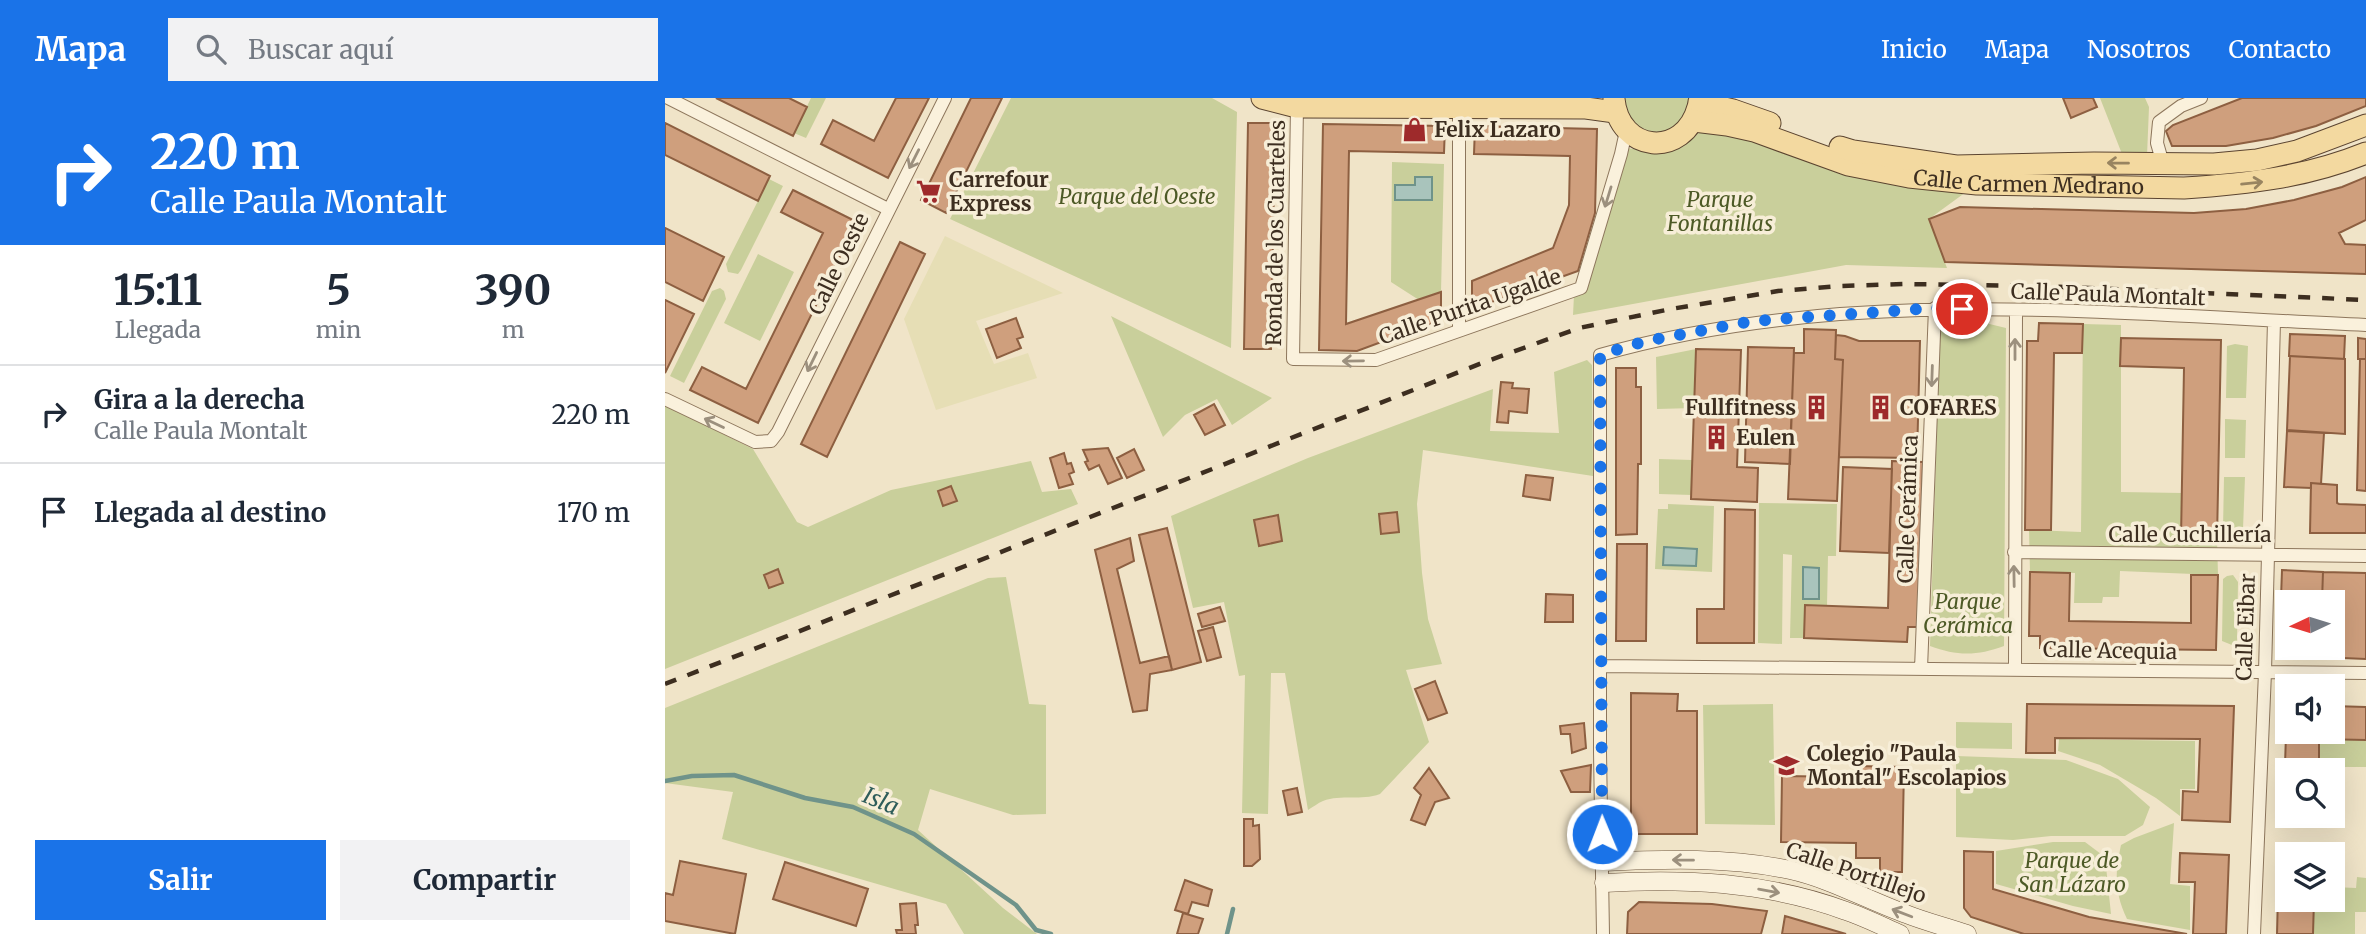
<!DOCTYPE html>
<html lang="es">
<meta charset="utf-8">
<style>
body{margin:0;font-family:Merriweather,serif;background:#f2f2f3;color:#1f2937;height:100vh;display:flex;flex-direction:column;font-size:26px;white-space:nowrap}
*{box-sizing:border-box;margin:0}
p{font-size:23px;color:#747a83}
.icon{flex:none;width:38px;height:38px;fill:none;stroke:currentColor;stroke-width:2;stroke-linecap:round;stroke-linejoin:round}
.map{position:relative;flex:1;overflow:hidden}
.panel{display:flex;flex-direction:column;background:#fff;width:665px}
.panel>*{flex:none}
.banner{background:#1a73e8;color:#fff;overflow:hidden}
.needle{width:46px;rotate:266deg}
.fabs{position:absolute;left:1610px;top:492px;display:grid;gap:14px}
.fabs a{display:grid;place-items:center;width:70px;height:70px;border-radius:0px;background:#fff;box-shadow:0 7px 28px #0002;font-size:35px}
.pin{position:absolute;display:grid;place-items:center;width:60px;height:60px;color:#fff;margin:-30px;border:4px solid #fff;border-radius:50%;box-shadow:0 2px 7px #0007}
.me{position:absolute;width:77px;margin:-38px;rotate:359deg;stroke-linejoin:round;filter:drop-shadow(0 0 5px #0008)}
.turn{display:flex;align-items:center;gap:24px;height:147px;padding:0 35px;font-size:32px}
.turn .icon{width:91px;height:91px;stroke-width:2.5}
.turn b{display:block;font-size:49px;line-height:60px}
.eta{display:flex;justify-content:space-evenly;align-items:center;height:119px;text-align:center}
.eta b{font-size:42px;font-weight:700;line-height:49px}
.button{display:flex;gap:14px;margin-top:auto;padding:14px 35px}
.button a{flex:1;height:80px;border-radius:0px;background:#1a73e8;color:#fff;font-size:28px;font-weight:700;line-height:80px;text-align:center}
.button a+a{background:#f2f2f3;color:#1f2937}
ul{padding:0;list-style:none}
li{display:flex;align-items:center;gap:21px;height:98px;padding:0 35px;border-top:2px solid #e0e1e3}
li div{flex:1}
li b{display:block;font-size:26px}
li em{font-style:normal}
header{display:flex;align-items:center;gap:42px;box-sizing:border-box;height:98px;padding:0 35px;background:#1a73e8;color:#fff}
header strong{font-size:33px}
nav{display:flex;gap:38px;margin-inline-start:auto;font-size:24px}
.search{width:490px;height:63px;background:#f2f2f3;display:flex;align-items:center;gap:18px;box-sizing:border-box;padding:0 24px;border-radius:0px;color:#747a83;font-size:26px}
main{display:flex;flex:1;min-height:0}
.map>svg:first-child{display:block}
.farmland{fill:#e6deb5}
.green{fill:#c9cf9b}
.water{fill:#a9c4bc;stroke:#6f938a;stroke-width:2}
.lines{fill:none;stroke-linecap:round;stroke-linejoin:round}
.stream{stroke:#6f938a;stroke-width:4.5}
.building{fill:#cf9f7d;stroke:#8d5f41;stroke-width:2}
.street-casing{stroke:#8d765c;stroke-width:14}
.secondary-casing{stroke:#6f573f;stroke-width:19}
.primary-casing{stroke:#5b4430;stroke-width:23}
.street{stroke:#faf1dc;stroke-width:12}
.secondary{stroke:#faf1dc;stroke-width:18}
.primary{stroke:#f3d9a0;stroke-width:21}
.rail{stroke:#3d2e20;stroke-width:4.5;stroke-dasharray:12 12;stroke-linecap:butt}
.oneway{stroke:#9c907e}
.oneway2{stroke:#988460}
.route{stroke:#1a73e8;stroke-width:12;stroke-dasharray:0 21.6}
.labels{text-anchor:middle;stroke-width:7;stroke-linejoin:round;paint-order:stroke}
.poi-label{font-size:21px;font-weight:bold;fill:#3d2e20;stroke:#f7eed8;text-anchor:start}
.street-label{font-size:21px;fill:#3d2e20;stroke:#f7eed8}
.park-label{font-size:21px;font-style:italic;fill:#4d5a26;stroke:#f7eed8}
.water-label{font-size:23px;font-style:italic;fill:#2f5d5a;stroke:#f7eed8}
</style>
<header>
<strong>Mapa</strong>
<div class="search"><svg class="icon" aria-label="search" viewBox="0 0 24 24"><circle cx="10" cy="10" r="6"/><path d="M15 15l6 6"/></svg>Buscar aquí</div>
<nav><a>Inicio</a><a>Mapa</a><a>Nosotros</a><a>Contacto</a></nav>
</header>
<main>
<section class="panel">
<div class="banner">
<div class="turn"><svg class="icon" aria-label="right" viewBox="0 0 24 24"><path d="M7 20v-9h11M14 6l5 5-5 5"/></svg><div><b>220 m</b>Calle Paula Montalt</div></div>
</div>
<div class="eta">
<div><b>15:11</b><p>Llegada</p></div>
<div><b>5</b><p>min</p></div>
<div><b>390</b><p>m</p></div>
</div>
<ul>
<li><svg class="icon" aria-label="right" viewBox="0 0 24 24"><path d="M7 20v-9h11M14 6l5 5-5 5"/></svg><div><b>Gira a la derecha</b><p>Calle Paula Montalt</p></div><em>220 m</em></li>
<li><svg class="icon" aria-label="arrive" viewBox="0 0 24 24"><path d="M6 21V4h12l-3 4 3 4H6"/></svg><div><b>Llegada al destino</b></div><em>170 m</em></li>
</ul>
<div class="button"><a>Salir</a><a>Compartir</a></div>
</section>
<div class="map">
<svg width="1701" height="836" viewBox="0 0 1701 836">
<rect width="100%" height="100%" fill="#f0e4c8"/>
<!-- farmland -->
<path class="farmland" d="M280,138l118,57 -87,28 18,43 34,-11 9,25 -101,32 -32,-91z"/>
<!-- green -->
<path class="green" d="M146,0h15l-20,40 -12,-5z
M346,0h201l25,14 -6,236 -281,-129z
M959,0h66c0,6 -2,17 -6,22 -12,15 -43,19 -54,0 -3,-5 -4,-16 -6,-22z
M1435,0h45l4,9 -2,49 -25,-2z
M1036,33l147,30 129,23 -48,35 18,49 -101,-3 -273,50 1,-20 53,-147 21,3 34,-4z
M727,64l52,2 -3,128 -22,8 -28,-18z
M104,81l14,7 -42,84 -3,4 -10,-2 -2,-8z
M93,156l36,18 -34,69 -36,-18z
M55,190l4,3 2,8 -42,84 -14,-7 42,-85z
M446,218l161,82 -40,27 -15,-26 -32,16 -22,22z
M1308,222l33,8 -2,318c-27,10 -47,10 -74,0l10,-319z
M1418,226l38,1v167l61,1 -1,45 36,1 1,36 -98,-4 -1,26h-16l-1,6h-28l1,-30 -45,-1 -1,-42 52,2z
M1570,246l13,2 -2,52h-20l1,-52z
M1031,251l-2,59 -37,1 -1,-52z
M922,262l5,5 1,111 -170,-26 -6,54 5,69 6,46 14,45 -36,6 23,72 -49,52c-19,7 -39,0 -57,7 -5,2 -10,6 -15,9l-23,-137h-14l-3,141 -26,-1 3,-138 -6,1 -15,-74 -31,6 -22,-92 137,-58 185,-69 -3,42 69,2 -5,-61z
M0,307l88,44 44,73 11,5 83,-37 140,-29 11,31 29,-3 7,15 -413,165z
M1560,321l21,1 -1,38h-20z
M994,361l33,1v35l-33,-1z
M1559,379h21l-2,52 -6,2 -14,-2z
M1094,405l78,1 -1,52h-8l-1,50 -22,-1 -1,33h-14l2,-83 -9,-1 -1,90 -24,-1z
M1003,406l46,2 -2,66 -57,-3 3,-60h10z
M1568,477l5,7 -1,60 -5,3 -10,-4 1,-62 4,-3z
M341,479l23,127 17,1v109l-33,1 -83,-26 -12,41 85,78 34,26h-73l-18,-30 -224,-65 11,-47 -68,-9v-75l323,-130z
M1108,606l2,121 -70,-1 -2,-119z
M1291,624l56,1v26l-56,-1z
M1394,641l136,2v48h-15v27l-24,-18 -56,-33 -42,-14z
M1654,641l47,1v27h-47z
M1291,658l110,4 52,19 32,28 -7,18 -18,11h-74l-38,4 -57,-3z
M1509,725l-4,61 20,2v44l-63,-11c-13,-28 -12,-45 -6,-74l13,-7z
M1388,744h32l20,15 6,57 -38,-8 -77,-22v-33z
M1692,779l9,1v34h-11v22h-42l1,-34h19v-13l23,1z"/>
<!-- water -->
<path class="water" d="M750,79h17v23h-37v-15h20z
M999,449l33,2 -1,17 -33,-1z
M1138,469l16,1v31h-16z"/>
<g class="lines">
<!-- stream -->
<path class="stream" d="M0,683l27,-5 42,-1 71,23 48,9 61,27 102,71 20,25 15,4
M562,836l6,-25"/>
</g>
<!-- building -->
<path class="building" d="M51,0h73l18,9 -14,29z
M231,0h33l-41,80 -67,-34 12,-24 41,21z
M306,0h31l-56,115 -25,-13z
M1398,0h30l4,9 -26,11z
M1577,0h124v8l-50,20 -43,12 -47,8h-54l-6,-15 7,-6z
M0,25l105,53 -12,25 -93,-46z
M583,25h27l-4,226h-27z
M658,26l122,2 -1,27 -95,-2 -3,173 95,-32v28l-84,31 -38,-1z
M810,28l122,3 -2,84 -17,58 -106,38v-28l81,-33 16,-43 1,-49 -96,-2z
M1701,79v43l-27,13 6,11 21,1v29l-421,-12 -16,-43 31,-12 234,6 52,-4 48,-9 48,-13z
M128,92l64,32 -99,201 -68,-33 12,-23 44,22 77,-156 -42,-21z
M0,130l59,29 -21,44 -38,-19z
M235,144l25,12 -98,203 -26,-13z
M0,202l29,14 -29,59z
M351,220l7,19 -6,2 4,9 -24,10 -11,-29z
M1374,225l44,1 -1,29h-28l-3,177h-26l2,-189h11z
M1139,231l32,1 -1,29 8,1 -6,141 -49,-2 6,-146h10z
M1625,236l55,2 -1,23 -55,-3z
M1171,237l9,1 14,5h61l-3,117 -78,-1 4,-97 -8,-1z
M1456,240l100,2 -4,199 -36,-1 3,-170 -64,-2z
M1693,240l8,1v20h-8z
M1083,249l46,1 -4,116 -45,-2z
M1031,251l45,1 -4,117 21,1 -1,34 -66,-3z
M1625,258l55,3v75l-58,-4z
M1695,261h6v132l-9,-1z
M951,270h20v19h5v77h-3l-1,70 -21,1z
M836,284l12,1 -1,5 17,1 -2,24 -18,-2 -1,12 -11,-1z
M549,306l11,21 -20,10 -11,-20z
M1622,333l37,2 -3,51 -10,-1v5l-27,-1z
M443,350l14,30 -14,6 -9,-19 -10,5 -4,-8 3,-1 -5,-11z
M469,351l10,21 -17,8 -10,-20z
M399,355l3,11 4,-1 3,9 -5,2 4,10 -14,4 -9,-30z
M1227,363l31,1 -4,165h-11l-1,15 -103,-4 1,-33 83,3z
M1178,369l49,2 -3,84 -49,-2z
M861,377l27,3 -3,22 -27,-4z
M1646,385l26,2v18l2,1 27,1v28h-56z
M286,388l6,15 -14,5 -5,-15z
M1060,411l30,1 -1,133h-57v-34h27z
M732,414l2,20 -18,2 -2,-20z
M613,417l4,26 -23,5 -5,-26z
M502,430l34,134 -29,8 -33,-135z
M465,440l4,23 -17,8 23,94 29,-7 3,14 -22,4 -3,36 -14,2 -38,-162z
M952,446h30l-1,97h-30z
M113,471l5,14 -14,5 -5,-13z
M1617,472l41,2 -1,30h-35v46h33v9l-41,-2z
M1365,474l40,1 -1,48 122,2v-48h27l-2,75 -176,-2v-12h-11z
M1658,474l43,1v86l-46,-2v-9h13v-46h-11z
M881,496l27,1v27h-28z
M555,509l5,14 -23,6 -4,-13z
M548,529l8,30 -14,4 -9,-30z
M770,583l12,32 -19,7 -13,-31z
M966,595l47,1 -1,17h20v123h-66z
M1362,606l207,2 -4,116 -48,-2 1,-29 15,1 2,-53 -145,-1v15h-29z
M1622,607v27h46v-26l33,1v33l-47,-1v31h-32v46h46v-20l9,1 -3,29 -56,-2z
M919,625l2,25 -14,5 -2,-19h-9l-1,-8z
M926,667l-1,27h-19l-10,-21z
M1191,668l48,1 -2,105h-22v-14h-24v-15l-75,-1 1,-66 74,1z
M764,670l20,30 -14,4 -10,23 -14,-5 10,-25 -7,-7z
M632,690l5,24 -14,3 -5,-24z
M579,721h9v7l6,-1 1,34 -8,7h-8z
M1299,753l29,1v37l96,28 98,17h-163l-53,-17 -7,-9z
M1515,755l49,2 -3,79h-33l2,-52h-16z
M1614,757h8v45h27l-1,34h-36z
M1668,758h6l-1,32 -5,-1z
M15,763l66,13 -11,60 -70,-13v-28l8,2z
M120,764l83,27 -12,37 -83,-27z
M520,782l27,10 -4,16 -16,-4 -4,12 -13,-4z
M974,804l73,2 55,7 -6,23h-134l1,-22z
M251,805l2,22h-3l1,9h-19l-1,-4h6l-2,-26z
M518,815l20,6 -5,15h-21z
M1120,818l61,18h-64z"/>
<g class="lines">
<defs>
<path id="street" d="M3,0l220,111
M632,9l-4,252 83,1 205,-72 40,-134 5,-23
M1498,66l-6,-21 2,-21 22,-16 20,-8
M794,232v-222
M0,301l90,43 16,-1 7,-9 167,-334
M1349,454l352,4
M936,568l765,7
M1256,571l14,-361
M1350,571l1,-359
M938,836l-3,-182v-397c249,-71 511,-41 766,-30
M1589,836l11,-262 9,-351"/>
<path id="secondary" d="M938,764c63,-3 126,-5 187,8 41,9 77,30 116,44 20,8 41,13 61,20
M939,785c81,-5 165,-1 242,28 18,6 36,15 54,23"/>
<g id="primary">
<path d="M597,0l35,9 289,1 29,4"/>
<path d="M949,1c5,54 70,60 84,8"/>
<path d="M1034,4l34,8 37,13"/>
<path id="s1" d="M1029,23l33,4 27,6 94,34 61,12 68,7 207,4c63,-4 123,-11 182,-35"/>
<path d="M1175,49l13,4 103,15 138,-3 120,1 43,-4 40,-9 69,-26"/>
</g>
</defs>
<!-- street casing -->
<use href="#street" class="street-casing"/>
<!-- secondary casing -->
<use href="#secondary" class="secondary-casing"/>
<!-- primary casing -->
<use href="#primary" class="primary-casing"/>
<!-- street -->
<use href="#street" class="street"/>
<!-- secondary -->
<use href="#secondary" class="secondary"/>
<!-- primary -->
<use href="#primary" class="primary"/>
<!-- rail -->
<path class="rail" d="M0,586l817,-321 97,-35 92,-19 107,-18 62,-5 63,-2 138,2 325,14"/>
</g>
<!-- one-way arrows -->
<defs><path id="oneway-shaft" d="M-6 0H5M1.5-3L5.5 0L1.5 3" fill="none" stroke-width="1.6" stroke-linecap="round" stroke-linejoin="round" transform="scale(1.75)"/></defs>
<g class="oneway">
<use href="#oneway-shaft" transform="translate(249 61) rotate(117)"/>
<use href="#oneway-shaft" transform="translate(943 99) rotate(107)"/>
<use href="#oneway-shaft" transform="translate(1350 251) rotate(-90)"/>
<use href="#oneway-shaft" transform="translate(688 263) rotate(179)"/>
<use href="#oneway-shaft" transform="translate(147 264) rotate(116)"/>
<use href="#oneway-shaft" transform="translate(1267 278) rotate(92)"/>
<use href="#oneway-shaft" transform="translate(49 325) rotate(-155)"/>
<use href="#oneway-shaft" transform="translate(1349 478) rotate(-91)"/>
<use href="#oneway-shaft" transform="translate(1018 762) rotate(-179)"/>
<use href="#oneway-shaft" transform="translate(1104 793) rotate(10)"/>
<use href="#oneway-shaft" transform="translate(1237 815) rotate(-159)"/>
</g>
<g class="oneway2">
<use href="#oneway-shaft" transform="translate(1453 65) rotate(-179)"/>
<use href="#oneway-shaft" transform="translate(1587 85) rotate(-6)"/>
</g>
<g class="lines">
<!-- route -->
<path class="route" d="M937,736l-2,-479 46,-14 107,-20 182,-13 27,1"/>
</g>
<!-- icons -->
<defs>
<symbol id="shop-bare" viewBox="-9 -9 18 18"><path d="M-5-2.5h2.3a2.7 3.5 0 0 1 5.4 0H5L5.5 6h-11ZM-1.5-2.5h3a1.5 2.3 0 0 0-3 0Z" fill="#9e2a2b" stroke="#f7eed8" stroke-width="2.5" paint-order="stroke"/></symbol>
<symbol id="supermarket-bare" viewBox="-9 -9 18 18"><path d="M-6-5.5h2.5l.6 2H6L4.5 2H-2.5L-4.4-4H-6ZM-1.5 3.2a1.3 1.3 0 1 0 .1 0ZM3 3.2a1.3 1.3 0 1 0 .1 0Z" fill="#9e2a2b" stroke="#f7eed8" stroke-width="2.5" paint-order="stroke"/></symbol>
<symbol id="building-bare" viewBox="-9 -9 18 18"><path d="M-4-6H4V6H1V3H-1V6H-4ZM-2.5-4.3h1.7v1.8h-1.7ZM.8-4.3h1.7v1.8H.8ZM-2.5-1h1.7V.8h-1.7ZM.8-1h1.7V.8H.8Z" fill="#9e2a2b" stroke="#f7eed8" stroke-width="2.5" paint-order="stroke"/></symbol>
<symbol id="school-bare" viewBox="-9 -9 18 18"><path d="M0-5L7-2L0 1L-7-2ZM-4 1L0 2.5L4 1V4Q0 6-4 4Z" fill="#9e2a2b" stroke="#f7eed8" stroke-width="2.5" paint-order="stroke"/></symbol>
</defs>
<g fill-rule="evenodd">
<use href="#shop-bare" x="732" y="14" width="35" height="35"/>
<use href="#supermarket-bare" x="246" y="76" width="35" height="35"/>
<use href="#building-bare" x="1134" y="292" width="35" height="35"/>
<use href="#building-bare" x="1198" y="292" width="35" height="35"/>
<use href="#building-bare" x="1034" y="322" width="35" height="35"/>
<use href="#school-bare" x="1104" y="650" width="35" height="35"/>
</g>
<g class="labels">
<!-- poi labels -->
<g class="poi-label">
<text x="769" y="39">Felix Lazaro</text>
<text x="284" y="89">Carrefour<tspan x="284" dy="24">Express</tspan></text>
<text x="1131" y="317" text-anchor="end">Fullfitness</text>
<text x="1235" y="317">COFARES</text>
<text x="1071" y="347">Eulen</text>
<text x="1142" y="663">Colegio "Paula<tspan x="1142" dy="24">Montal" Escolapios</tspan></text>
</g>
<!-- street labels -->
<g class="street-label">
<text dy="7" stroke="none"><textPath href="#s1" startOffset="343">Calle Carmen Medrano</textPath></text>
<text transform="translate(611 135) rotate(-89)" y="7">Ronda de los Cuarteles</text>
<text transform="translate(174 166) rotate(-64)" y="7">Calle Oeste</text>
<text transform="translate(1443 197) rotate(2)" y="7">Calle Paula Montalt</text>
<text transform="translate(805 209) rotate(-19)" y="7">Calle Purita Ugalde</text>
<text transform="translate(1243 411) rotate(-88)" y="7">Calle Cerámica</text>
<text x="1525" y="444">Calle Cuchillería</text>
<text transform="translate(1581 529) rotate(-88)" y="7">Calle Eibar</text>
<text transform="translate(1445 553) rotate(1)" y="7">Calle Acequia</text>
<text transform="translate(1191 775) rotate(19)" y="7">Calle Portillejo</text>
</g>
<!-- park labels -->
<g class="park-label">
<text x="472" y="106">Parque del Oeste</text>
<text x="1055" y="109">Parque<tspan x="1055" dy="24">Fontanillas</tspan></text>
<text x="1303" y="511">Parque<tspan x="1303" dy="24">Cerámica</tspan></text>
<text x="1407" y="770">Parque de<tspan x="1407" dy="24">San Lázaro</tspan></text>
</g>
<!-- water labels -->
<g class="water-label">
<text transform="translate(216 703) rotate(23)" y="8">Isla</text>
</g>
</g>
</svg>
<div class="fabs">
<a><svg class="needle" viewBox="-14 -14 28 28"><path d="M0-13l5 13h-10z" fill="#e53935"/><path d="M0 13l5-13h-10z" fill="#747a83"/></svg></a>
<a><svg class="icon" aria-label="sound" viewBox="0 0 24 24"><path d="M4 9h4l5-4v14l-5-4H4zM17 9q2 3 0 6"/></svg></a>
<a><svg class="icon" aria-label="search" viewBox="0 0 24 24"><circle cx="10" cy="10" r="6"/><path d="M15 15l6 6"/></svg></a>
<a><svg class="icon" aria-label="layers" viewBox="0 0 24 24"><path d="M12 4l9 5-9 5-9-5zM3 14l9 5 9-5"/></svg></a>
</div>
<div class="pin" style="left:1297px;top:211px;background:#d93025"><svg class="icon" aria-label="arrive" viewBox="0 0 24 24"><path d="M6 21V4h12l-3 4 3 4H6"/></svg></div>
<svg class="me" style="left:937px;top:736px" viewBox="-20 -20 40 40"><circle r="17" fill="#1a73e8" stroke="#fff" stroke-width="3"/><path d="M0-11L8 9 0 5-8 9z" fill="#fff"/></svg>
</div>
</main>
